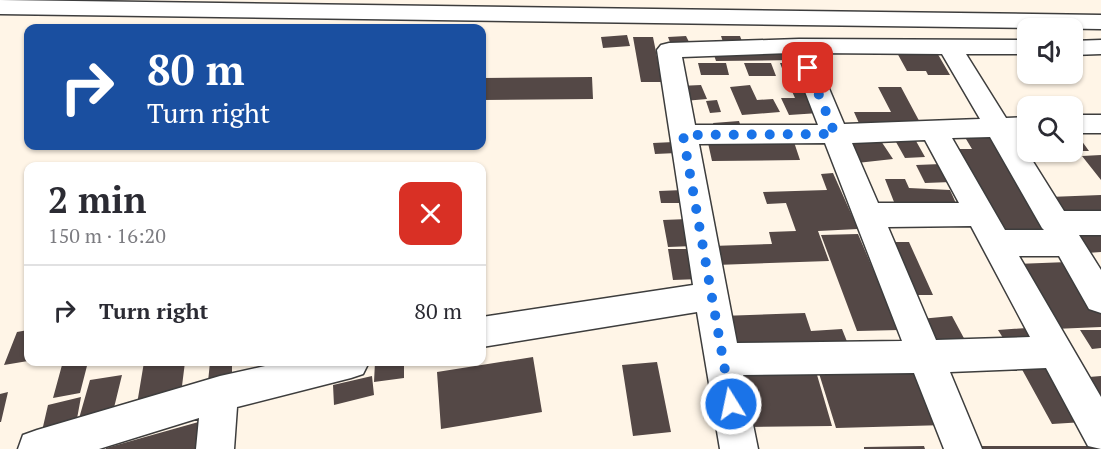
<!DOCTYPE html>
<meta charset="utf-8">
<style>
body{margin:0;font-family:"PT Serif",serif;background:#f7f7f7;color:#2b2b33;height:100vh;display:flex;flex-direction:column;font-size:22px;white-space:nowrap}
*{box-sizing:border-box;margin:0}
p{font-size:20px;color:#7c7c81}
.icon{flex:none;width:33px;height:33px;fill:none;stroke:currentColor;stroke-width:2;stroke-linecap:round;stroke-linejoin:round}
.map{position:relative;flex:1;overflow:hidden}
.sheet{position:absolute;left:24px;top:162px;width:462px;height:204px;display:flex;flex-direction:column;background:#fff;border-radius:12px;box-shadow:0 2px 4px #0004}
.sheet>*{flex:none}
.hud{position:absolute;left:24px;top:24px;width:462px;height:126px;border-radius:12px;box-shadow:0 2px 4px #0004;background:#1a4fa0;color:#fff;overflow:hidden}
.buttons{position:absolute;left:1017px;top:18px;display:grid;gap:12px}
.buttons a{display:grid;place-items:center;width:66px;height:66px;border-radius:12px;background:#fff;box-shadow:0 2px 4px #0004;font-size:30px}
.pin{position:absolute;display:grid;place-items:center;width:51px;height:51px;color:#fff;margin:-26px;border-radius:12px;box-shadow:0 3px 9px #0006}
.me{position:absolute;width:66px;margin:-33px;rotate:350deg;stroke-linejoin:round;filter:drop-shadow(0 0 4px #0008)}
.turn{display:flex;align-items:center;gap:21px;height:126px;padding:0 24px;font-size:27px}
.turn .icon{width:78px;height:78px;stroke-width:2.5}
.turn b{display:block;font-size:42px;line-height:51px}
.round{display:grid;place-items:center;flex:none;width:63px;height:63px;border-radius:12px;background:#f7f7f7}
.overview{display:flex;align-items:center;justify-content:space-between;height:102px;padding:0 24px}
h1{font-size:36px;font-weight:700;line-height:45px}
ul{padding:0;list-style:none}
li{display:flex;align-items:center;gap:18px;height:90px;padding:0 24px;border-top:2px solid #e1e1e2}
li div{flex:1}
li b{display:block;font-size:22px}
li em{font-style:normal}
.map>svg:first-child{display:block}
.building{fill:#544846}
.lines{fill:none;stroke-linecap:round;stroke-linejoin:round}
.minor-casing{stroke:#3d3d3d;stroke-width:3}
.minor{fill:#fff;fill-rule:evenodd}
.route{stroke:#1a73e8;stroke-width:10;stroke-dasharray:0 18}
</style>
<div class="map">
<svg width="1101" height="449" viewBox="0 0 1101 449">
<rect width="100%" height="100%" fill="#fff5e7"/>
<!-- building -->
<path class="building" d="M627,35l3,11 -27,2 -2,-11z
M686,36l4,8 -19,1 -3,-8z
M721,36h19l3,8 -19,1z
M633,37h20l9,45h-21z
M792,50l5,10 -81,1 -3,-9z
M896,51h40l14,24h-22l-2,-4h-19z
M698,63h28l3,12h-28z
M744,63h27l5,13h-27z
M780,63h18l6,13h-19z
M592,77l1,22 -111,1v-22z
M701,85l6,14 -23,2 -5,-15z
M750,85l7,15 16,-1 7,13 -38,3 -12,-28z
M805,86l14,27 -30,2 -8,-17h14l-5,-11z
M878,87h23l23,43h-62l-8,-18h37z
M717,100l4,12 -11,1 -4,-12z
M739,121l3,9 -26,2 -3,-9z
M1010,132h18v19l-7,-1z
M1072,133h4l13,18h-17z
M963,134h25l60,101 -52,-1 -45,-85h21z
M881,141l12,18 -36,4 -11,-18z
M916,141l9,16 -20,1 -9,-16z
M674,142l3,11 -22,1 -2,-11z
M794,142l6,18 -88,1 -4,-18z
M1101,155v25l-19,-24z
M941,164l10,18 -26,1 -9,-18z
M833,173l25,56 -40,2 11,30 -113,4 -4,-19 60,-2 -3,-12 27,-1 -10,-28 -19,1 -4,-12 64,-2 -6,-16z
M885,179h20l4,9 41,2 9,20 -63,-3z
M683,190l2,13h-24l-2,-12z
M1101,195v21l-38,1 -14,-20z
M688,219l6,27 -26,1 -5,-27z
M1101,230v22l-14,1 -15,-21z
M858,234l41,96 -42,1 -36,-96z
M889,242h20l24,53h-20z
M668,249h27l5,30 -27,1z
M1068,262l33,50v15l-47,2 -38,-65z
M805,313l6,18 31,-2 6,15 -119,4 -8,-32z
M952,316l14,26 -33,3 -13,-26z
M1027,328l10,16 -29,2 -10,-16z
M28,330v31l-24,4 13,-33z
M1080,330h21v18l-9,1z
M533,357l9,55 -101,17 -4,-57z
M79,362h9l-8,31 -27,5 9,-33z
M144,362h41l-4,32 -44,10z
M210,362h22v15l-24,5z
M375,362h29v16l-30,4z
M657,362l14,70 -38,4 -11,-71z
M1048,362l36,60 -32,2 -33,-60z
M921,365l25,60 -110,3 -19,-61z
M815,368l17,58 -85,1 -13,-57z
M122,375l-10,41 -34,6 12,-42z
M372,376l2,19 -40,10 -1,-20z
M1101,376v41l-24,-39z
M8,392l-7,30h-1v-28z
M81,397l-5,27 -34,7 6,-26z
M202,421l-1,28h-95v-1z
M924,446l1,3h-61v-2z
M973,446h121l1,3h-120z"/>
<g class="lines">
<defs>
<path id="minor" d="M0,0l1101,15v14l-1101,-15z
M799,39l229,1v14h-62l40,64 22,-1v18l-11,1 47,75h37v24h-22l22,35v43l-12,-4 -30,-53h-40l82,141v52l-13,-3 -42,-78 -96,4 32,77h-38l-30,-76 -171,2 15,74h-38l-23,-137 -215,35v-30l211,-32 -36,-235 4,-5 8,-2zM790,53l28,72h-123l-13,-68zM814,53l128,1 38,65 -136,5zM990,137l52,91 2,2h-39l-53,-92zM925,140l34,63h-81l-26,-60zM825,143l77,198 -165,2 -38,-199zM971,226l59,111 -94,3 -48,-113z
M1101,40v14l-29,1v-14z
M1072,115h29v18h-29z
M283,362h86l-6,12 -12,4 -114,29 -3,42h-38l3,-31 -100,31h-81l5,-14 14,-5 183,-54z"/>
</defs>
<!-- minor casing -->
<use href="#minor" class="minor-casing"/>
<!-- minor -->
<use href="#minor" class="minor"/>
</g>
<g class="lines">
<!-- route -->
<path class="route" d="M731,404l-48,-269 152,-1 -27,-66"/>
</g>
</svg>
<div class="buttons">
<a><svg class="icon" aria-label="sound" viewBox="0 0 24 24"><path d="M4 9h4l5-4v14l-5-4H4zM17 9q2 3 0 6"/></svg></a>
<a><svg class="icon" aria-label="search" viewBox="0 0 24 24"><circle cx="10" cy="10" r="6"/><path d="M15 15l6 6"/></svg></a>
</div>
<div class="pin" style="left:808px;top:68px;background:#d93025"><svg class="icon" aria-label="arrive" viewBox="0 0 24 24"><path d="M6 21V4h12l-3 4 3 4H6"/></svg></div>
<svg class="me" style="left:731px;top:404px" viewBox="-20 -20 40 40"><circle r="17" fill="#1a73e8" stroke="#fff" stroke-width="3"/><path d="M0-11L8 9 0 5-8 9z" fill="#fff"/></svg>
<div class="hud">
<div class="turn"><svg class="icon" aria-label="right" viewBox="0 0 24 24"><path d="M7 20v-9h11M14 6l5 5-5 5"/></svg><div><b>80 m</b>Turn right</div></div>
</div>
<section class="sheet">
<div class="overview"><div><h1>2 min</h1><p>150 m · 16:20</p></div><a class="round" style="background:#d93025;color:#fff"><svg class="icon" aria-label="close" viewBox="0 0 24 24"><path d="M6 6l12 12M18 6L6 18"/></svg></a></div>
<ul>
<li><svg class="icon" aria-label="right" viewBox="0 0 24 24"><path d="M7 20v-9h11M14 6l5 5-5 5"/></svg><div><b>Turn right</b></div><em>80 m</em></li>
</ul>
</section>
</div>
